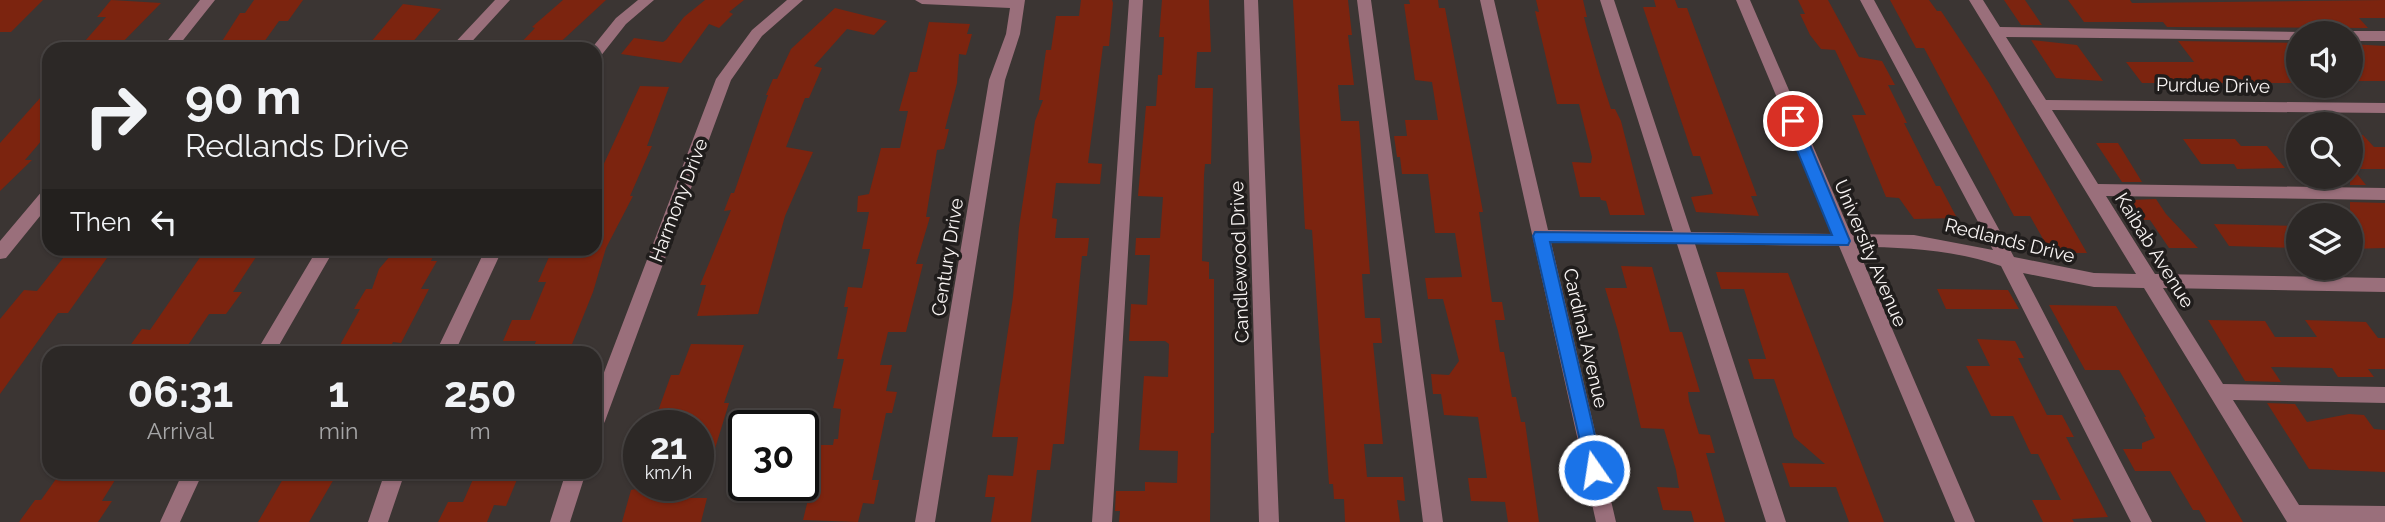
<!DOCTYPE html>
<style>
body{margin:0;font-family:Raleway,sans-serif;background:#383432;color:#f1f3f6;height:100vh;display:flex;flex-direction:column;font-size:26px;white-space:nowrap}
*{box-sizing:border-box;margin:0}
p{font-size:23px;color:#a6a6a7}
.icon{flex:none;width:38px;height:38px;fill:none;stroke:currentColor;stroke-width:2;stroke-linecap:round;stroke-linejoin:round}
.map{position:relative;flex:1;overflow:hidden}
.side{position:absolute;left:42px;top:346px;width:560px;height:133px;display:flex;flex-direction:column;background:#2c2826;border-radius:21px;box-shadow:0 2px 5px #0004,0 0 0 2px #484443}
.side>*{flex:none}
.banner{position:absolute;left:42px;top:42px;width:560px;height:214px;border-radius:21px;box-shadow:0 2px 5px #0004,0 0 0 2px #484443;background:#2c2826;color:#f1f3f6;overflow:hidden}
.controls{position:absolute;left:2286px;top:21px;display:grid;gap:14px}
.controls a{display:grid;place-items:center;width:77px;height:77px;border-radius:50%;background:#2c2826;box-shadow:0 2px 5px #0004,0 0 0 2px #484443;font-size:35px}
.speed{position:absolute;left:623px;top:410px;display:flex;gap:14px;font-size:35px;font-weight:700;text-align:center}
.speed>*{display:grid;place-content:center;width:91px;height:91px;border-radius:50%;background:#2c2826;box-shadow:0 2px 5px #0004,0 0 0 2px #484443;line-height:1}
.speed small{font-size:18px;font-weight:400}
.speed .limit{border:4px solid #111;border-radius:10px;background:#fff;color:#111}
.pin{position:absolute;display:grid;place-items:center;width:60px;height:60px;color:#fff;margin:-30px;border:4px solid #fff;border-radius:50%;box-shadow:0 2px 7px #0007}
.me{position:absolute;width:77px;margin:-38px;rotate:347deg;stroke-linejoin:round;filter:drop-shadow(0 0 5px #0008)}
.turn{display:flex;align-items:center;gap:24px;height:147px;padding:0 28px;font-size:32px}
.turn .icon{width:91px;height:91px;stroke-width:2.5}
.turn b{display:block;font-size:49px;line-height:60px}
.then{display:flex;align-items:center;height:66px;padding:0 28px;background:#0003;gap:14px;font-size:26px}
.eta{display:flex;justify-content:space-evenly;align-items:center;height:119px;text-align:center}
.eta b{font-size:42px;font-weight:700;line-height:49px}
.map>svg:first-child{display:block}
.building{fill:#7c240f}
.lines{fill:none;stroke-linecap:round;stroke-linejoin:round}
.minor{fill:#9a6f7b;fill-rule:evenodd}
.route{fill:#1a73e8;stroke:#114b97;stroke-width:2}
.labels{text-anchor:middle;stroke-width:7;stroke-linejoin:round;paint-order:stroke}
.street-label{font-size:19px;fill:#f8f4f3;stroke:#201d1c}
</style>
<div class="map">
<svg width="2385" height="522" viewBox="0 0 2385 522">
<rect width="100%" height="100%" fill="#3b3533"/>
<!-- building -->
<path class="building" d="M0,0h43l-32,32h-11z
M111,0l50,3 -45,46h-38l28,-32h-9z
M254,0h49l-15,21h-9l-20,28h-42l23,-36h5z
M563,0h43l-53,49h-38l20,-21 -3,-1z
M705,0h39l-15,12 4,2 -14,14 -10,-4 -28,39 -60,-9 13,-16 29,4 3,-2 18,-23z
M1081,0h31l1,3 -4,43h-6l-15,117 14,1 -2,20 -44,-1 -4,35 5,1 -2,19h34l-2,18h-5l-18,188h-11l-3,26h-13l-6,52h-40l4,-25h-10l3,-22 25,1 5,-39h-26l21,-140 6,-70 16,-106 8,-21h-4l7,-50h5l5,-34h23z
M1162,0h47l2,52h-14l-2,36h18l-2,76h-6l-1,11 -2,86 7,1v17h5v154h-3l-1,89h-91l1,-11h-5l1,-20h29v-9l32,1 1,-32 -39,-1 5,-74 24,1 1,-33 -4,-3h-36l2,-37 16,1 3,-50h-15l1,-17h24l3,-41 -25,-1 8,-90h10l2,-31h4l2,-38h-5z
M1293,0h55l4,35h-4l6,50h-16l3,36h18l11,153h-8l3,44h15l2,25h-9l10,101h-19l3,33h36l2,24 -8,-1 3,22h-55l-1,-23h-10l-1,-15h-4l-17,-254 -7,-1z
M1409,0h29l1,8h6l38,204h-4l13,90h10l3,18h-10l5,32h4l8,45h4l5,25h4l14,100h-31l-3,-20 -34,-1 -3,-23h19l-9,-61 -34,-2 -3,-21h-8l-2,-20 18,1 10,-14 -16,-62h-15l-3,-21 37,-1 -7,-44h-20l-7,-59h-26l-2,-17h-3l-3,-21h13l-2,-16h33l-6,-38 -17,-2 -11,-76h6z
M1536,0h47l4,17h-3l3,12 13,46 11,34h4l6,12 24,94h-35l-4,-14 -5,-1 -1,-3h-20l-8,-35 19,1 1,-6 -13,-53h-22l-22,-93 4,1z
M1654,0h21l3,8h9l70,188h-6l8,20 -63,-4 -5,-15 22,-3 -13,-38h-7l-50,-149h13z
M1798,0h30l31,57 23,4 13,24h-7l19,38h-3l32,63h4l17,32 -43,1 -15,-21 -13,-1 -34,-82h14l-31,-65 -14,-1 -11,-14 -10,-21h5z
M1890,0h39l8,11h4l48,72 98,170h-36l-21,-37h-16l-90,-168h-8z
M2004,0h21l17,25h-21z
M2068,0h62l2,3 253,-3v18h-26l9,10 -201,-1 -4,-5h-79z
M403,4l38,5 -30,35 -14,-2 -5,7h-27z
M835,8l52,13 -13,14 -27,-6 -33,37 8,2 -13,30h-4l-19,49 27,5 -28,64 -27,98 -61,2 9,-31h-6l31,-75 -7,1 7,-18h3l34,-98h-2l7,-16h4l14,-30z
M929,22l41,2 -3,10h5l-6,21 -7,-1 -2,29 -12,46h4l-5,20 -7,1 -11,67h4l-14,47h7l-17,68h-18l-8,33h12l-6,26 11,1 -5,21h-6l-14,67h7l-5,24 -11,-1 -5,19 -55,-2 12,-49 -12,-1 6,-25h24l1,-6h4l3,-30 -8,-1 11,-49h-7l11,-52h-4l4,-20 14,1 8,-39h-8l7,-37h-12l1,-16 11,-2 12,-46h19l8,-37h-9l11,-39h7z
M2031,40l46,5 26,36 -47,-3z
M2178,41l120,2v40h-156l-16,-21h68z
M2350,44l35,2v35h-35z
M640,86l29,1 -22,59h5l-22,50h3l-27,52 -13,44 -25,62h-37l5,-13h-33l9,-21h18l16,-38h-8l15,-34h42v-78h6z
M49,88v44l-24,28h7l-32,31v-48z
M2350,135h13l11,12h11v22h-32l13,16h-16z
M2183,139h52l6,7h26l18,22 -48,1 -3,-5h-33z
M2096,143h22l24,39h-20z
M2156,199l10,15 32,34h-29l-19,-28h-6l-13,-20z
M2350,202l35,1v45l-35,1z
M2214,224l84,2v22l-69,-2z
M71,248h43l-46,65h-10l-58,81v-75l24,-29 13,1z
M217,248h45l-29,44h9l-16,22h-17l-27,40h-35l5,-7h-23l13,-18 8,1 53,-77h11z
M397,248h40l-6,13h6l-16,28h8l-28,54 -8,-1 -6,12h-52l25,-45h-6l12,-20h6l7,-20z
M1621,266l31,1 18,65h12l18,60h-12l1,9 10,33 11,1 5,18h-9l19,69h-31l-3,-11 -28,-1 -6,-23 22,1 -3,-18 -12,-41 -23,-1 -23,-97 -13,-43h22z
M1716,272l72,1 96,249h-35l-13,-35h-46l-8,-24 43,1 -31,-27 -20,-58h-20l-6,-20h18l-22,-70h-23z
M1937,289l71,1 11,19h-73z
M2049,305l67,1 127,216h-37l-7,-12h-6l-23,-39h-35l-12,-22h19v-6l13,-5 -11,-21h2l-27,-47h-34z
M2208,320l57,1 10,16h42l-12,-17 61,2 12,16h7v31h-17l6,8h-36l-6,-9 -61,-1 10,15 -36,-1z
M1977,339l38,2 9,17h-6l29,57h15l12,22h-8l42,80 -36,2 2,3h-31l-11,-22h29l-23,-46h-7l-18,-38h-22l-25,-50h24z
M691,344l53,1 -20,58h5l-16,52 -15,3v-33h-45l18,-50h8z
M2267,403l28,1 12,18 42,-8 15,1 10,14 11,1v42l-76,-3z
M61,472h59l-18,29h10l-14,21h-79l16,-22h6z
M287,472h51l-29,50h-51z
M474,477h44l-12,29 -12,-1 -7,17h-49l10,-20h15z
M637,485h53l-4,13h21l-6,24h-79l9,-32 5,-1z"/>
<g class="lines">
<!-- minor -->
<path class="minor" d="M200,0h15l-39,49h-15z
M495,0h15l-45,49h-16z
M638,0h16l-28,24 -26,33 -5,2v-10h-4l25,-31z
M787,0h16l-41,36 -31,44 -126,341 -3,6 -7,2v-33l121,-317 36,-49z
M915,0h110l-5,34 -15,46 -70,442h-20l74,-442 17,-46 4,-26 -88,-4z
M1129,0h14l-31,522h-20z
M1244,0h14l21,522h-20z
M1357,0h14l72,522h-20z
M1480,0h14l54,230 125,1 -73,-231h14l77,232 143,2 -98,-234h14l101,234 63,1 79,15 -133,-250h14l140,257 80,16 42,1 -167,-274h14l17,27 303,5 -5,1v7l-292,-3 40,63 339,3v10l-333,-3 46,74 287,4v12l-279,-4 49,78 230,4v14l-222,-4 60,96 162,3v16l-152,-3 66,105 86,1v16h-98l-143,-234 -50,-1 -71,-14 129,249h-21l-130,-256c-47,-16 -95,-19 -144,-19l118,275h-20l-116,-276 -144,-2 91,278h-20l-89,-278 -126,-2 65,280h-20z
M2350,31h35v10h-35v-8h-6z
M49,188v17l-43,53 -6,1v-18l43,-51z
M318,248h17l-61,106h-19z
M486,248h17l-49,106h-19z
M183,472h20l-23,50h-20z
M385,472h20l-17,50h-20z
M566,472h20l-16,50h-20z"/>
</g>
<!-- route -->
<path class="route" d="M1793,116l7,5 50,120 -2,4 -298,-3 53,228 -2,6h-13l-55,-240 2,-4 297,3 -47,-114z"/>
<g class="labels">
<!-- street labels -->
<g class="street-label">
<text transform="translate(2213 85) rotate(1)" y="7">Purdue Drive</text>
<text transform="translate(678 200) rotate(-69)" y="7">Harmony Drive</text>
<text transform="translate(2010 240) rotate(14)" y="7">Redlands Drive</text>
<text transform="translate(2155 250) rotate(58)" y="7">Kaibab Avenue</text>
<text transform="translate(1871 253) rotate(67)" y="7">University Avenue</text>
<text transform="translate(947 257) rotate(-81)" y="7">Century Drive</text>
<text transform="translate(1239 262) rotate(-92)" y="7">Candlewood Drive</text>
<text transform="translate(1586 338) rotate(77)" y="7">Cardinal Avenue</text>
</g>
</g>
</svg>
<div class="controls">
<a><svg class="icon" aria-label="sound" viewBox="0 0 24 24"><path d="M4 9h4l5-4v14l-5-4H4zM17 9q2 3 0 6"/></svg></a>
<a><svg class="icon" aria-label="search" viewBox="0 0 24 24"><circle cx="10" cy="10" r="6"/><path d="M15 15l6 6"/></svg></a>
<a><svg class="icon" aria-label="layers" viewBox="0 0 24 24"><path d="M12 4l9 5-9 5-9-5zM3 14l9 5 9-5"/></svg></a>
</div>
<div class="speed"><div>21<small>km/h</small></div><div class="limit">30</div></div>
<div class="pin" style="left:1793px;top:121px;background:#d93025"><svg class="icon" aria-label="arrive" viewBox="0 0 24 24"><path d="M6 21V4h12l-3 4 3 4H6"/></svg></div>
<svg class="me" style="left:1594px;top:470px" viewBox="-20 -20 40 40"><circle r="17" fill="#1a73e8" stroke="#fff" stroke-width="3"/><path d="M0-11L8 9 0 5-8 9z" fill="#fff"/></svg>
<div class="banner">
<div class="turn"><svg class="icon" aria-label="right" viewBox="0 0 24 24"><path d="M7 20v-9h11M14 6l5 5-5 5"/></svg><div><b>90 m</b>Redlands Drive</div></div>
<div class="then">Then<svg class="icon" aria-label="left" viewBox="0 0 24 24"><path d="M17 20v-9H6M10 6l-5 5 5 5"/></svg></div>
</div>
<section class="side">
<div class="eta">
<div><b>06:31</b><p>Arrival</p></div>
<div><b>1</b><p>min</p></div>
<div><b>250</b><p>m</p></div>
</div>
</section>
</div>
